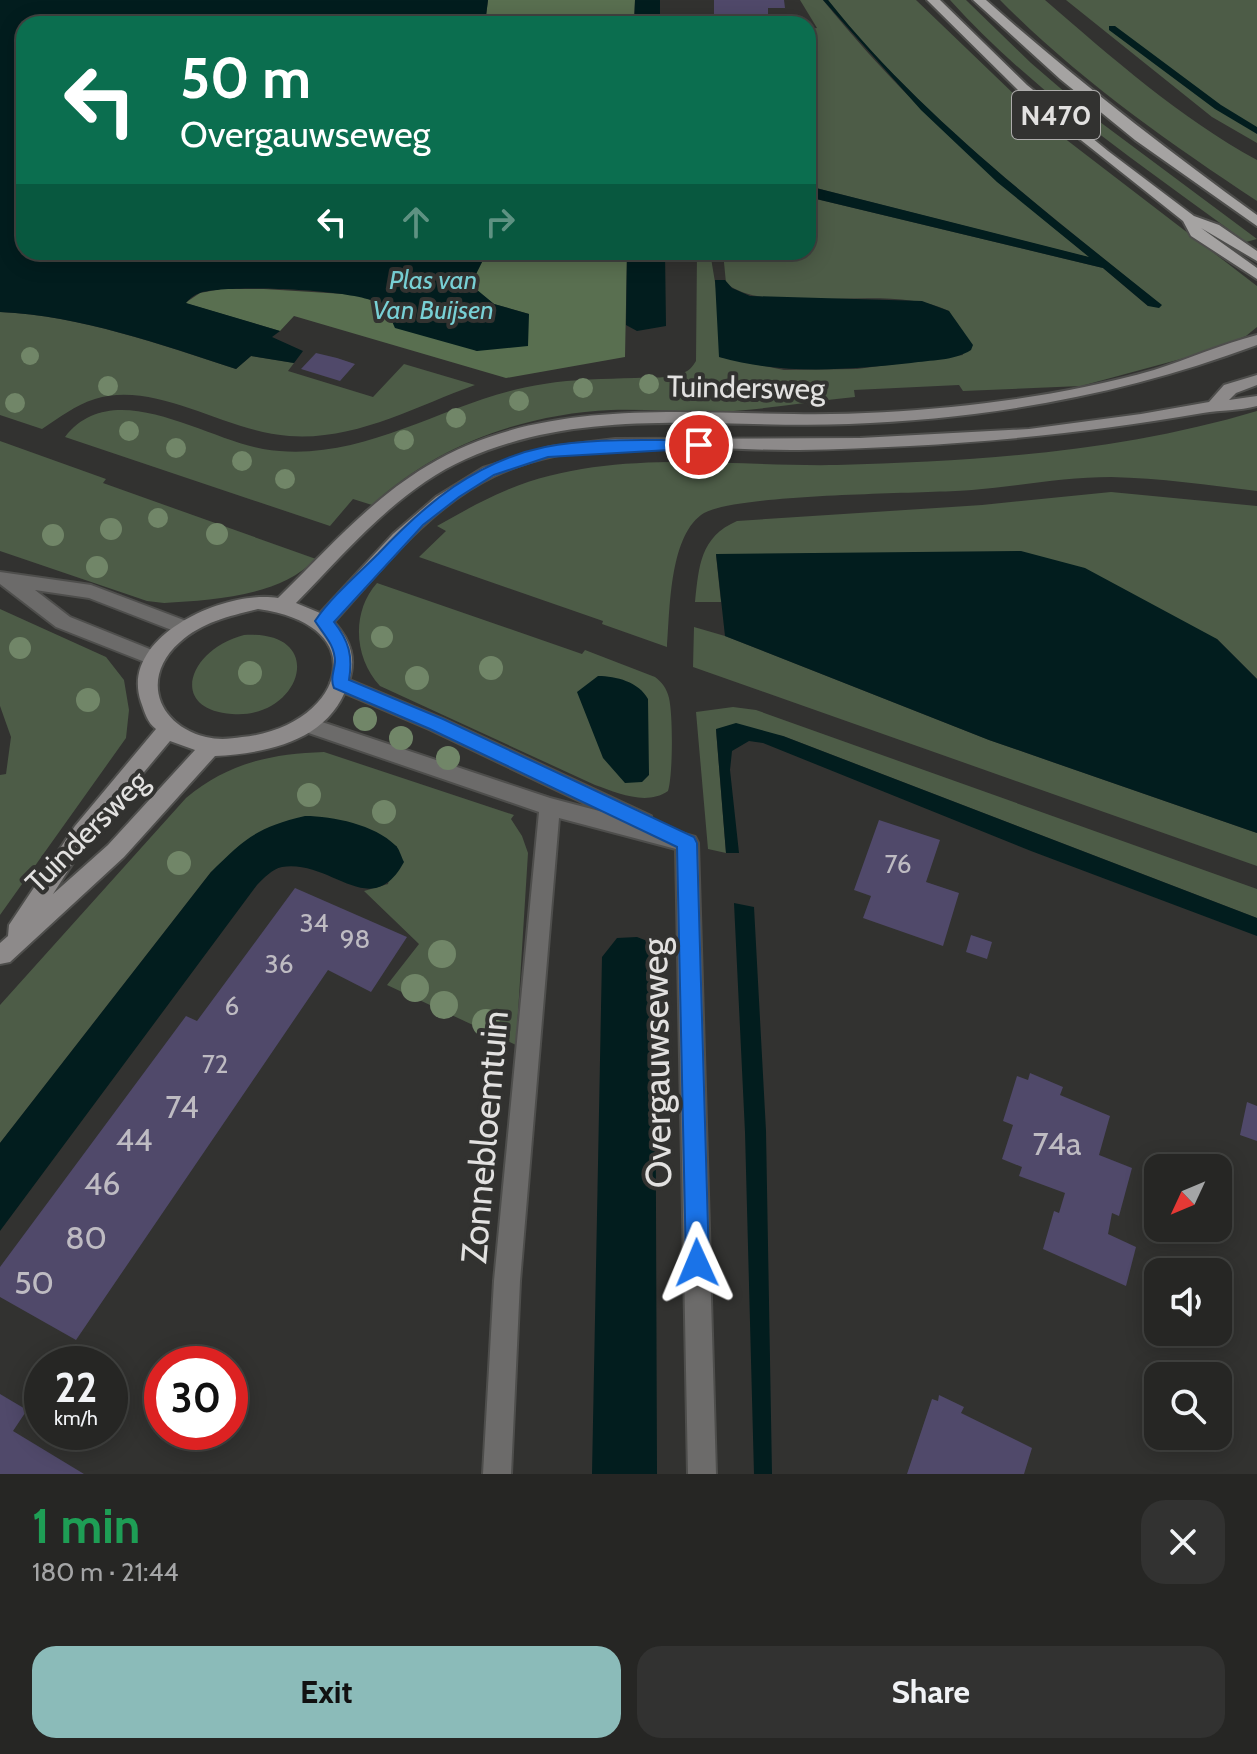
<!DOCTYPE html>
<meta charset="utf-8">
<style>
body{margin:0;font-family:Cabin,sans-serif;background:#323231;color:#f1f3f6;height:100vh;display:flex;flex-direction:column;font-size:30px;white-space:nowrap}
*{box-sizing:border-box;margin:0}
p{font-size:26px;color:#a4a5a6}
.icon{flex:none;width:44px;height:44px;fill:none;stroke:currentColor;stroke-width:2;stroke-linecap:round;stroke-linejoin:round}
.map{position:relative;height:1474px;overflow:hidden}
.side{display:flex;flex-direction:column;background:#262624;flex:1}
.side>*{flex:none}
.top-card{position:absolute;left:16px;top:16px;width:800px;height:244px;border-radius:24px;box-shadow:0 4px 20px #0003,0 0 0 2px #424341;background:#0b6e4f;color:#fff;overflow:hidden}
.needle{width:52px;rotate:226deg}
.buttons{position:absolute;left:1144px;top:1154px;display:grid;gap:16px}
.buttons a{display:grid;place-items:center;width:88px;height:88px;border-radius:16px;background:#262624;box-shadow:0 4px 20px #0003,0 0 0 2px #424341;font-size:40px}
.speed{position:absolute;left:24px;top:1346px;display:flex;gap:16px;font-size:40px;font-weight:700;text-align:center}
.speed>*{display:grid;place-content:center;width:104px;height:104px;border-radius:50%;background:#262624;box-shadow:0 4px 20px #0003,0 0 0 2px #424341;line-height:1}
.speed small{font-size:20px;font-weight:400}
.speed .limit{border:12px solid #d22;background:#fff;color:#111}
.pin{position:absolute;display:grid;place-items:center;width:68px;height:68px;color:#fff;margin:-34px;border:4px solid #fff;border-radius:50%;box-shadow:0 2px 8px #0007}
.me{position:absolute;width:88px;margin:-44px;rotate:359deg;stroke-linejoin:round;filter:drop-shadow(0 0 6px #0008)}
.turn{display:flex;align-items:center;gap:28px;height:168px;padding:0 32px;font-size:36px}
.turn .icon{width:104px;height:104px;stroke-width:2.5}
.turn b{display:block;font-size:56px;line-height:68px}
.lanes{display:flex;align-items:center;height:76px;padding:0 32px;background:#0003;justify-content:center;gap:40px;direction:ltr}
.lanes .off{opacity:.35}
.round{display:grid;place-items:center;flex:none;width:84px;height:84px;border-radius:24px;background:#323231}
.headline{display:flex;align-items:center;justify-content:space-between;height:136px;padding:0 32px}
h1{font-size:48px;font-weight:800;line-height:60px;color:#1e9e55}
.primary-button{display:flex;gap:16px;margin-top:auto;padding:16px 32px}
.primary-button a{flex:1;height:92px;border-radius:24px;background:#8bbbb9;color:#111;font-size:32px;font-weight:800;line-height:92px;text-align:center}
.primary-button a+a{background:#323231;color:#f1f3f6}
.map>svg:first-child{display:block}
.green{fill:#4d5c47}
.forest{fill:#596f50}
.water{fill:#021d1e}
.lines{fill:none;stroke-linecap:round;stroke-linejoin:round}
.stream{fill:#021d1e;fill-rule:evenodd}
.building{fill:#50496a}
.minor-casing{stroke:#4e4e4c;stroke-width:4}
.tertiary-casing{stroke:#4e4e4c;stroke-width:4}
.secondary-casing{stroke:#4e4e4c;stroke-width:4}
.primary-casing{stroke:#4e4e4c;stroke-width:4}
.minor{fill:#6c6b6a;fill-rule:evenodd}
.tertiary{fill:#6c6b6a;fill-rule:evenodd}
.secondary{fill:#8d8a8a;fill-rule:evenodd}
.primary{fill:#a5a3a2;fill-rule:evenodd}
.tree{fill:#718668}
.route{fill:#1a73e8;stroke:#114b97;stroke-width:2}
.labels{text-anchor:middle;stroke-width:8;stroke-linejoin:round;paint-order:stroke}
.far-water-label{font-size:26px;font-style:italic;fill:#78d0d5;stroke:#323230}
.number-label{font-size:26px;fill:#bebbc2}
.shield{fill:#323230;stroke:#adacab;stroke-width:2}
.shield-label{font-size:28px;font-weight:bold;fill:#e2e1e0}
.street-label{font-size:30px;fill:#e2e1e0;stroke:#323230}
.near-number-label{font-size:32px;fill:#bebbc2}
.near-street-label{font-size:36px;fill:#e2e1e0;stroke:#323230}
</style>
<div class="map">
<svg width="1257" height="1474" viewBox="0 0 1257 1474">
<rect width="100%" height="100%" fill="#323230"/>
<!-- green -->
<path class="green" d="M800,0h23c80,99 169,179 268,258l-283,-72v-157l9,-1z
M828,0h88l126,121 215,165v41l-11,9 -43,17 -122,33 -118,5 -4,-6 -105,5 1,7c-40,4 -81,11 -121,14 -41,2 -82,-2 -123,-1 -87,4 -175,35 -239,95l-19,-6 -23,27 -265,-89c48,-62 137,1 198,12 101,17 184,-51 281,-65 30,-5 60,-5 91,-6 15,-1 34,1 48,-5 6,-2 10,-7 13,-12l1,-109h13l8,48 2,57 64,13 73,-1 106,-14 -14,-44c-60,-30 -182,7 -223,-28l-3,-31h85v-55l295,71 45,38 13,-1c-115,-94 -240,-187 -333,-305z
M950,0h16l65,63 65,56 161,120 -11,3c-102,-75 -211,-148 -296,-242z
M1000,0h45c66,57 135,118 212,160v41c-91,-60 -180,-123 -257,-201z
M1066,0h191v143l-45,-26z
M0,312c82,4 158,32 236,57l15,-13 43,7 -6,8 85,26 31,-33 71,21c-61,22 -120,56 -186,51 -64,-4 -132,-56 -194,-37 -20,6 -36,19 -53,30l-42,-14z
M1257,411v80c-48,-6 -97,-13 -146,-14 -46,0 -93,9 -139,13 -50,4 -242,3 -271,25 -32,24 -31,96 -34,132l-65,-23 1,-3 -184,-64 27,-26 -9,-5c23,-13 46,-26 70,-36 103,-43 222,-23 330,-25 143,-4 283,-13 420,-54z
M0,441l106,38 -3,4 213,76c-38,38 -102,41 -152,44l-17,-2 -147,-50z
M1111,492l146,14v173l-40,-40 -501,-84 5,47h-26c4,-36 5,-65 42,-81l245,-16z
M377,583l205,71 3,-4 70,27c7,5 12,12 14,21 4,17 4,77 -1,93 -22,15 -50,2 -73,-6l-215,-99c-26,-28 -29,-74 -3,-103z
M0,609l106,48 18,23 5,30 -3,28 -126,177v-140l6,-1 5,-37 -11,-31z
M694,627l31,9 264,104 268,93v33l-564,-199z
M244,635c86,-5 57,85 -12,79 -65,-5 -43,-65 12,-79z
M733,707l23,3 501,179v29l-474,-182 -67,-6 10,123 -18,-4 -12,-137z
M324,752l190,63 -3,4 11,17 6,17 -12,192 -129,-60 32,-41 -55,-53 24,-7 9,-38 -186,26 -211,271v-138l186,-207c42,-35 84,-44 138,-46z"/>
<!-- forest -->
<path class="forest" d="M488,0h147l-1,24h-149z
M487,252h140l-2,105 -119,21 -212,-62 -14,15 -95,-28 15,-10 21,-4h43l96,6 117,56 52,-37 -35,-10 -19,-15 1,-15z"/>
<!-- water -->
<path class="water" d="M0,0h488l-3,24h-461v228h463l-11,22v15l18,15 35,10 -1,32 -51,5 -82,-23c-3,-6 -6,-17 -12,-22 -17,-17 -158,-22 -183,-13 -6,2 -11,6 -14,10l94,28 -8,6 31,14 -9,12 -43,-7 -15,13c-77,-25 -154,-53 -236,-57z
M635,0h25v24h-26z
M823,0h5c92,116 219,213 334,305l-3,3 -11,-2 -45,-38 -295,-71v-11l281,71 -92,-75 -76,-72z
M627,252h38l1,74 -29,5 -11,-6z
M715,280h10l7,8 18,8 172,5 27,10 24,34 -2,5c-17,11 -41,10 -60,13 -65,7 -128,12 -192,-6z
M1021,551l64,17 132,71 40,40v154l-268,-93 -264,-104 -9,-82z
M598,676c18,0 41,6 50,23l1,76 -7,7 -17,1 -22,-25 -26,-66z
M736,723l47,13 474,182v18l-226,-85 -268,-108 -14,-2 -17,10 -2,19 9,83h-13l-10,-124z
M305,816c28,0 70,9 90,29 4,3 6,11 9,17 -33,61 -72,-3 -122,5 -10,2 -18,11 -25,18l-257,346v-88l211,-271c34,-34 47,-45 94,-56z
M734,903l20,4 12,224 6,343h-18l-9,-342z
M637,937l18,7 2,530h-65l10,-517 15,-19z"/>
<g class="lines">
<!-- stream -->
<path class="stream" d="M1109,26h6l106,79 36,22v7l-42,-25 -106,-79z"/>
</g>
<!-- building -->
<path class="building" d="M714,0h70l1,8h-17v10h-19v6h-20v-6l-15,-1z
M316,353l21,5 18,6 -15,17 -39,-12z
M879,820l61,20 -14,42 33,11 -16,53 -80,-28 8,-22 -17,-6z
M295,888l112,49 -36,55 -43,-22 -252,370 -76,-43v-30l186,-251 11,5z
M971,935l21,7 -5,17 -21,-7z
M1030,1073l33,14 -3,8 50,21 -11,39 33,13 -13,48 -7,-3 -4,21 28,13 -10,39 -83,-37 11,-38 5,2 6,-20 -46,-17 3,-9 -20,-8 11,-34 -10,-4 14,-45 11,4z
M1247,1102l10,4v35l-17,-6z
M0,1394l27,16 -14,21 71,43h-84z
M939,1395l25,12 -3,6 71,35 -8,26h-117l25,-75 6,2z"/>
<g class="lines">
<defs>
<path id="minor" d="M340,676l103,43 208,97 2,9 42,12 3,6 18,631h-28l-12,-625 -117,-31 -39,463 -9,193h-28l11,-193 45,-469 -239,-82 -3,-5 3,-5 7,-3 243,81 53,14 -174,-83 -96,-41 -3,-5 3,-5z"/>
<path id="tertiary" d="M0,572l91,13 98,37 2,5 -9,7 -93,-36 -54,-8 35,27 92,37 3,5 -3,5 -7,2 -99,-39 -56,-43z"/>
<path id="secondary" d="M1257,335v10c-132,49 -267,74 -408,79 -129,5 -261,-19 -383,35 -68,30 -119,92 -170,144l24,10 73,-79 43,-37 47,-29 67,-21 65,-8 245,-1 169,-9 112,-15 68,-12 15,-17 33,-10v10l-21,8 -7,7 28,-4v10c-18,5 -36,4 -54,7 -138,24 -264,34 -404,37 -98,1 -213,-18 -305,26 -66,32 -112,93 -160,146 17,19 23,37 14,62 -19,57 -80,69 -133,72l-91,101 -114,105 -10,2v-21l8,-7 1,-11 66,-99 81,-97c-9,-7 -11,-16 -15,-27 -23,-66 86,-113 137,-104 47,-46 92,-98 149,-132 110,-67 245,-53 367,-52 52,1 105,-2 157,-7 68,-7 137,-18 203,-37 34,-11 68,-26 103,-35zM258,609c122,17 82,119 -16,128 -12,2 -24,3 -36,0 -49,-12 -66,-60 -26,-95 22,-20 50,-26 78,-33zM170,741l25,9 -87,95 -55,49 36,-56z"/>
<path id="primary" d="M927,0h13l87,85 81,66 86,65 25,9 38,26v10l-56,-33 56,40v11l-66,-43 -8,-15 -164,-130z
M973,0h13c87,77 177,147 271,215v11l-122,-86 -75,-61z"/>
</defs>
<!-- minor casing -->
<use href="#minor" class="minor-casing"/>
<!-- tertiary casing -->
<use href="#tertiary" class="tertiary-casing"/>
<!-- secondary casing -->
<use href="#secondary" class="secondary-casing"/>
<!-- primary casing -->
<use href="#primary" class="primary-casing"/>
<!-- minor -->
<use href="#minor" class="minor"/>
<!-- tertiary -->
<use href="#tertiary" class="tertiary"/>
<!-- secondary -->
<use href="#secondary" class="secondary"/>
<!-- primary -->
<use href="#primary" class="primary"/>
</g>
<!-- trees -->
<g class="tree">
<circle cx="30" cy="356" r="9"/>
<circle cx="649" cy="384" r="10"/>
<circle cx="108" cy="386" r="10"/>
<circle cx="583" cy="388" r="10"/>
<circle cx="519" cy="401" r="10"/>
<circle cx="15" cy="403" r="10"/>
<circle cx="456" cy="418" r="10"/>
<circle cx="129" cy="431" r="10"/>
<circle cx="404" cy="440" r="10"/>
<circle cx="176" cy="448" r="10"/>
<circle cx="242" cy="461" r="10"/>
<circle cx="285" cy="479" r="10"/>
<circle cx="158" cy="518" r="10"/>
<circle cx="111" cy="529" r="11"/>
<circle cx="217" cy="534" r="11"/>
<circle cx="53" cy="535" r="11"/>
<circle cx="97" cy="567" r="11"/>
<circle cx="382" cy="637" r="11"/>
<circle cx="20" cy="648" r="11"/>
<circle cx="491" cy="668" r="12"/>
<circle cx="250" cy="673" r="12"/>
<circle cx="417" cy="678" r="12"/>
<circle cx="88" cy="700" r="12"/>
<circle cx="365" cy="719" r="12"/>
<circle cx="401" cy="738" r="12"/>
<circle cx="448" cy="758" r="12"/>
<circle cx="309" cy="795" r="12"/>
<circle cx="384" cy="812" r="12"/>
<circle cx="179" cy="863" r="12"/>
<circle cx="442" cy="954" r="14"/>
<circle cx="415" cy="988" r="14"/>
<circle cx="444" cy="1005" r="14"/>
<circle cx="486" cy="1023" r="14"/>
</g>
<!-- route -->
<path class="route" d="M699,440l7,5 -2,3 -156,9 -54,18 -35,22 -36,28 -89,97c15,19 19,34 15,58l94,39 251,118 3,6 12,420 -3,8 -9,4 -8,-4 -3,-8 -9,-416 -247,-118 -96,-41c-4,-9 0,-16 1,-26 0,-17 -11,-27 -20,-41 16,-24 42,-46 63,-67 47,-50 98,-93 167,-107 50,-10 104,-6 154,-7z"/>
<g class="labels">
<!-- far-water labels -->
<g class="far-water-label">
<text x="433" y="289">Plas van<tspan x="433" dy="30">Van Buijsen</tspan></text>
</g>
<!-- number labels -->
<g class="number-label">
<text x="898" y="873">76</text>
<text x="314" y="932">34</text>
<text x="355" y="948">98</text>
<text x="279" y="973">36</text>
<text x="232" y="1015">6</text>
<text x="215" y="1073">72</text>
</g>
<!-- shield labels -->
<rect class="shield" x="1012" y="91" width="88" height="48" rx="6"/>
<g class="shield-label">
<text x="1056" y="125">N470</text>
</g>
<!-- street labels -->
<g class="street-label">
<text transform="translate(746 388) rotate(1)" y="10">Tuindersweg</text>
<text transform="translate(87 832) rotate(-45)" y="10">Tuindersweg</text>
</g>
<!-- near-number labels -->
<g class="near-number-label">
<text x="182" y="1118">74</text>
<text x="134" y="1151">44</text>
<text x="1057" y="1155">74a</text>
<text x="102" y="1195">46</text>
<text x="86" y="1249">80</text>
<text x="34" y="1294">50</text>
</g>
<!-- near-street labels -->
<g class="near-street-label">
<text transform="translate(656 1063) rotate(-91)" y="13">Overgauwseweg</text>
<text transform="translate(484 1137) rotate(-85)" y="13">Zonnebloemtuin</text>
</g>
</g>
</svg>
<div class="buttons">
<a><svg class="needle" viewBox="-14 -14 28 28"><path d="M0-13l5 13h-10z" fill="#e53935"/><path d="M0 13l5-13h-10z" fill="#a4a5a6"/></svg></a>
<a><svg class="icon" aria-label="sound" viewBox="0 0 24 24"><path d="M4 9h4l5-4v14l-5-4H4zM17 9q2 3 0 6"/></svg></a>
<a><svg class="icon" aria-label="search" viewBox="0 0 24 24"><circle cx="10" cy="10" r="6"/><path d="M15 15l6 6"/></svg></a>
</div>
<div class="speed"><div>22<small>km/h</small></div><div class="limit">30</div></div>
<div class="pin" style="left:699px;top:445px;background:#d93025"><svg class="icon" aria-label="arrive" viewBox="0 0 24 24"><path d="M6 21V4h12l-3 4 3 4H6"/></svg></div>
<svg class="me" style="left:697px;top:1263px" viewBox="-20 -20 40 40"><path d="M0-17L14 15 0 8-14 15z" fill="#1a73e8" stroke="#fff" stroke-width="4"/></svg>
<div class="top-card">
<div class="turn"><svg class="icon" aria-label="left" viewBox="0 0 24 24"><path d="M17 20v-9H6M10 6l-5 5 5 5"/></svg><div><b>50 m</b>Overgauwseweg</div></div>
<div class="lanes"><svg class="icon" aria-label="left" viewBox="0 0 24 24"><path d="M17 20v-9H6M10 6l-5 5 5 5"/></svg><svg class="icon off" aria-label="ahead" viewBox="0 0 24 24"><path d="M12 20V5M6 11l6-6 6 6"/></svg><svg class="icon off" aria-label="right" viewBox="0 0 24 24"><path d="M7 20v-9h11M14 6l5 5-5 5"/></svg></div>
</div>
</div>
<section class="side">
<div class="headline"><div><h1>1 min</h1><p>180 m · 21:44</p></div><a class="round"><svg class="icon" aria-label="close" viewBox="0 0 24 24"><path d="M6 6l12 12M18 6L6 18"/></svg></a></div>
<div class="primary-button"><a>Exit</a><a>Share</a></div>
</section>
